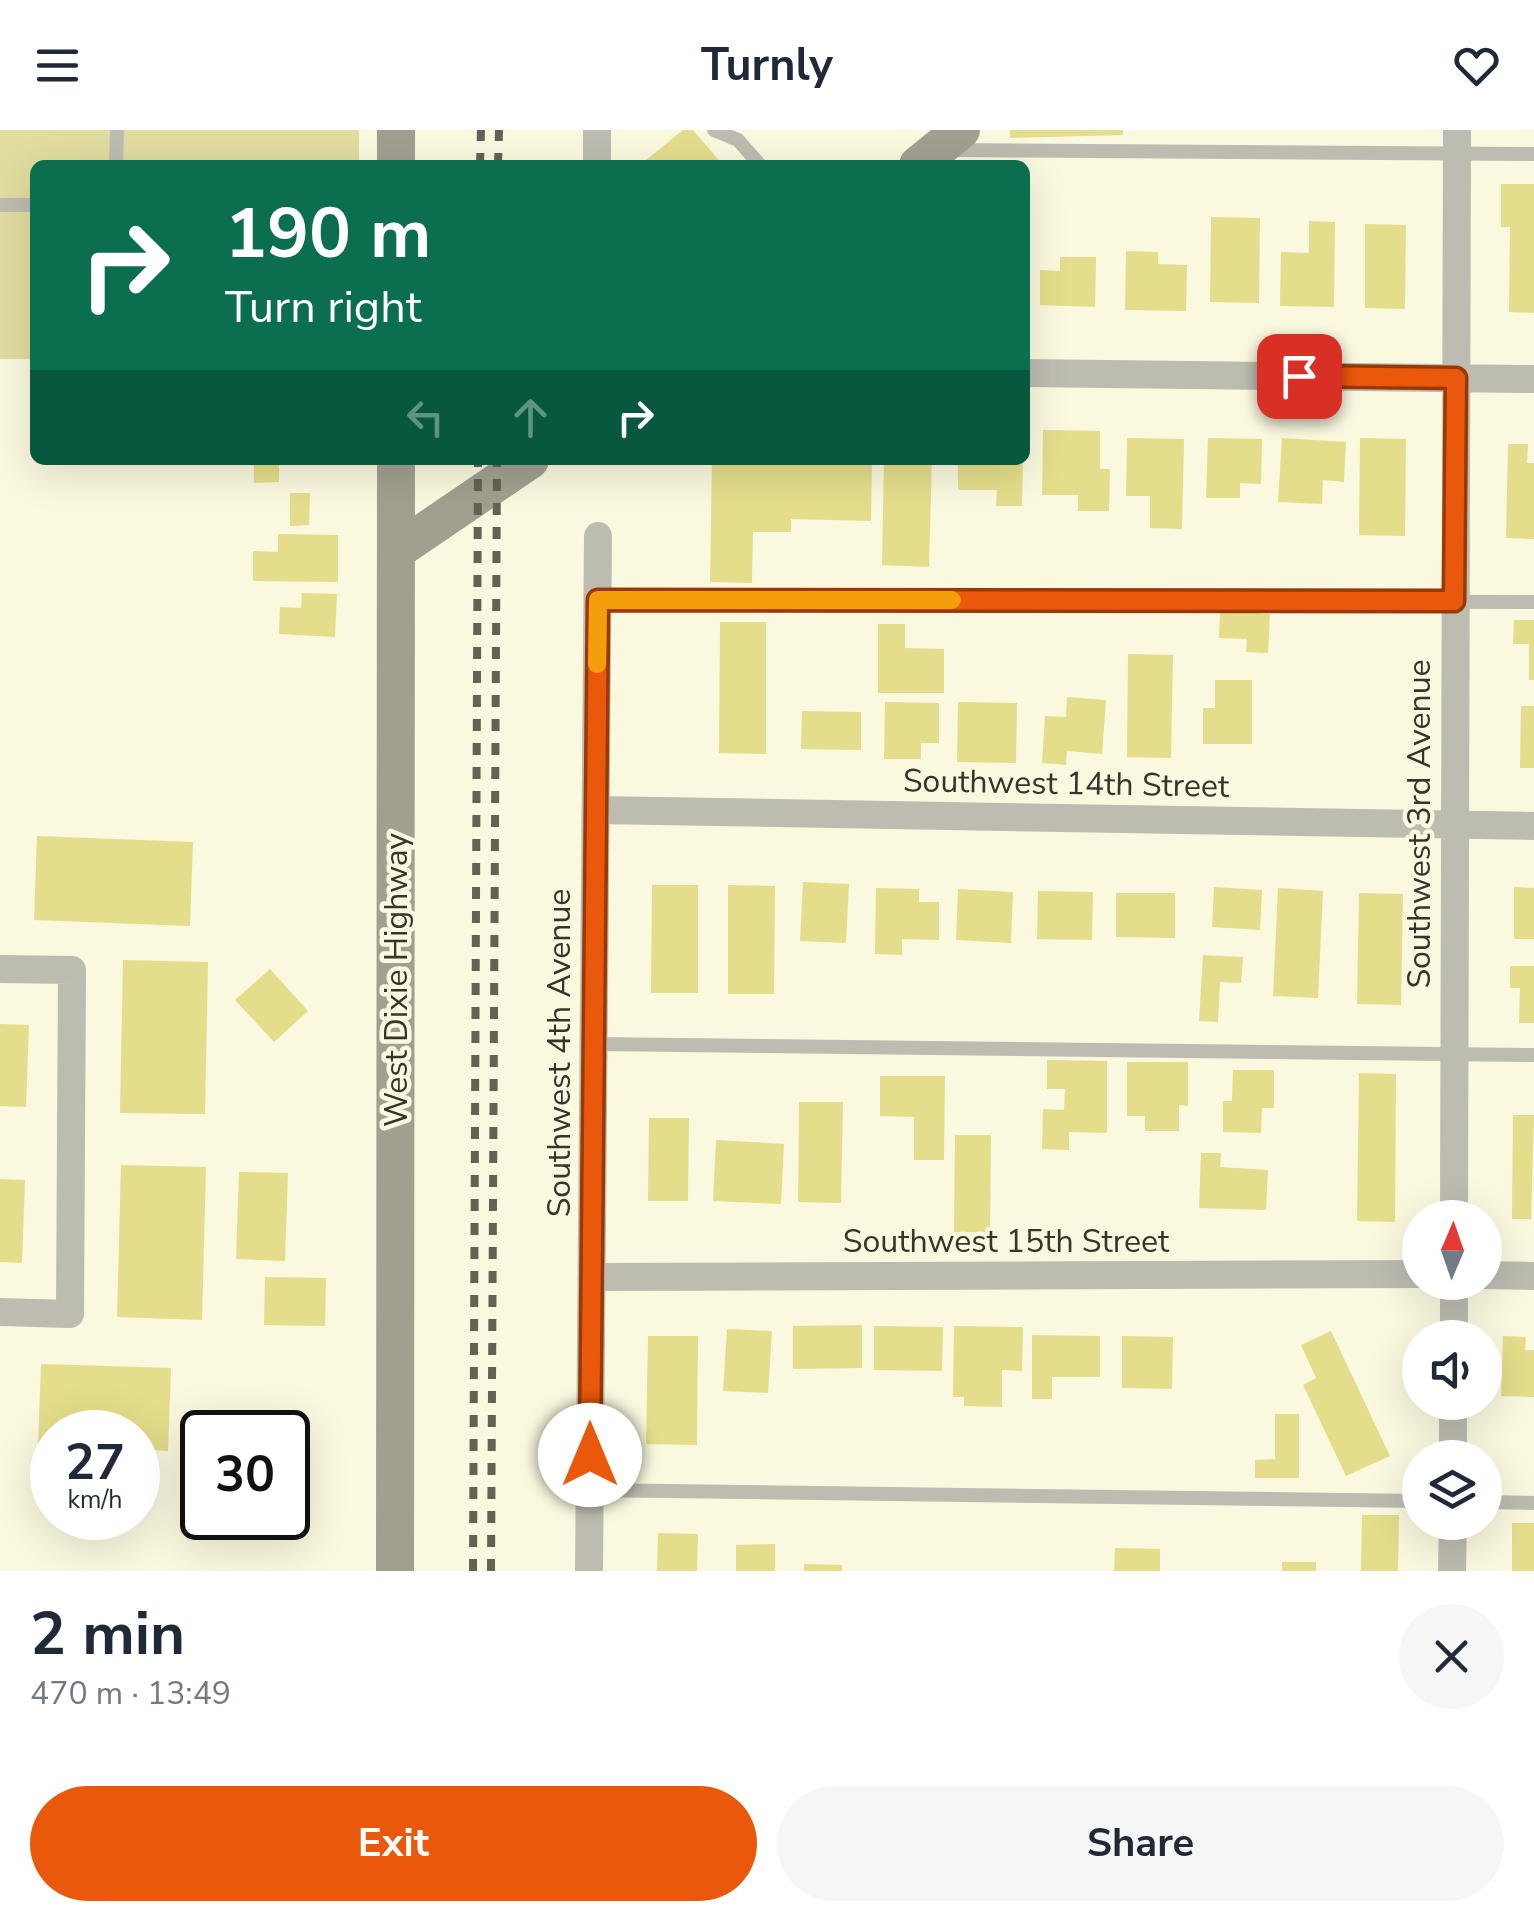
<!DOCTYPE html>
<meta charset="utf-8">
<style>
body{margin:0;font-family:"Nunito Sans",sans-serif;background:#f6f6f7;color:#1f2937;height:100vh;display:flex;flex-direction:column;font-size:38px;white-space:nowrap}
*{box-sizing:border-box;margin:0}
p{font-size:32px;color:#747a83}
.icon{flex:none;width:55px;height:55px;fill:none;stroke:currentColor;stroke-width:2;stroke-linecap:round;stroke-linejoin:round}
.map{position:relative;height:1441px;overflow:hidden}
.side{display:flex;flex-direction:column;background:#fff;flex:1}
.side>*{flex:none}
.guide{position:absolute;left:30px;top:30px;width:1000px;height:305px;border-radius:15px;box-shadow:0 10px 40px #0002;background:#0b6e4f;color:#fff;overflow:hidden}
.needle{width:65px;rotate:2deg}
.tools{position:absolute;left:1402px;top:1070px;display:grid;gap:20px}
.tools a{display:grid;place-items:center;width:100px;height:100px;border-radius:50%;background:#fff;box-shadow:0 10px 40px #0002;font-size:50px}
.speed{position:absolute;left:30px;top:1280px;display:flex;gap:20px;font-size:50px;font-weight:700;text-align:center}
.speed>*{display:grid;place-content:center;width:130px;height:130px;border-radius:50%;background:#fff;box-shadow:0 10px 40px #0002;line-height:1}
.speed small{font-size:25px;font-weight:400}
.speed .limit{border:5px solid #111;border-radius:15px;background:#fff;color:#111}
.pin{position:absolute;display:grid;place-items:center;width:85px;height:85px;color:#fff;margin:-42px;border-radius:20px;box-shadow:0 5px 15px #0006}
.me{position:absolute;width:110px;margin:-55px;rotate:0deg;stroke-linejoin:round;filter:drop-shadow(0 0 8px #0008)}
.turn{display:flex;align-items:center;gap:35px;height:210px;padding:0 30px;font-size:45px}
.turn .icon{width:130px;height:130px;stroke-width:2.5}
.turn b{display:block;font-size:70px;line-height:85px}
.lanes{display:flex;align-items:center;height:95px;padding:0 30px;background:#0003;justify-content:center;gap:50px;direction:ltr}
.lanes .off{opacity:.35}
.round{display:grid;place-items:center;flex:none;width:105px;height:105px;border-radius:52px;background:#f6f6f7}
.head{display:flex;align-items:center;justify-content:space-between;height:170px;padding:0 30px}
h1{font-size:60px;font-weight:700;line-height:75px}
.button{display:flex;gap:20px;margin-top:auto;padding:20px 30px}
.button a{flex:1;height:115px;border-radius:60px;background:#ea580c;color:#fff;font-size:40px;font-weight:700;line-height:115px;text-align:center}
.button a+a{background:#f6f6f7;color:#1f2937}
header{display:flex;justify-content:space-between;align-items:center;height:130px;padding:0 30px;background:#fff;font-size:45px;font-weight:700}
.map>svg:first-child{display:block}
.green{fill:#e1dc9f}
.building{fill:#e4dd8b}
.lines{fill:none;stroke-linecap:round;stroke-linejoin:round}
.lane{stroke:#bdbcb1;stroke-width:14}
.street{stroke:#bdbcb1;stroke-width:28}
.secondary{stroke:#a1a090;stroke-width:38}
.rail{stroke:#646255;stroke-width:8;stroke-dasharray:12 12;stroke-linecap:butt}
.route-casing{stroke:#983908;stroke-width:25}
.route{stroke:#ea580c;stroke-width:18}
.slow{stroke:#f59e0b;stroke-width:18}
.labels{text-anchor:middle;stroke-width:9;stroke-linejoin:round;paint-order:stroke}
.street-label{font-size:32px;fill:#36352b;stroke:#faf8de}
</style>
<header><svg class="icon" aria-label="menu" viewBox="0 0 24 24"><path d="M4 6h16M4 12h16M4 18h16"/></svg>Turnly<svg class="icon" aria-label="heart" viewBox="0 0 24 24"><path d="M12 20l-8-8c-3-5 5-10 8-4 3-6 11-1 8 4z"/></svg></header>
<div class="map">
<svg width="1534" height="1441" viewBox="0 0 1534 1441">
<rect width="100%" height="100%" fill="#faf8de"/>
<!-- green -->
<path class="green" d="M0,0h359v35h-324v194h-35z"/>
<!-- building -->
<path class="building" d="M683,0h10l30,35h-83z
M1010,0h113v5l-113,3z
M1501,54h33v129l-25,-1 1,-85h-9z
M1211,87l49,1 -1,85 -49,-1z
M1309,91l26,1 -1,85 -54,-1 1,-54 28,1z
M1365,94l41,1 -1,84 -40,-1z
M1126,121l32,1v12l29,1 -1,46 -61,-1z
M1060,127h36l-1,50 -55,-2v-35l20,1z
M1043,300l57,1v38h10l-1,42h-31v-16h-36z
M1127,308l57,1 -2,90 -32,-1v-32h-24z
M1208,308l54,1 -1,45 -21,-1v15h-34z
M1282,308l64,4 -2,40 -21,-2 -1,24 -44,-2z
M1360,308l46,1 -1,97 -46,-1z
M1508,314h20l-1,19h7v76l-28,-1z
M254,330h25v22l-25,1z
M712,330h160l-1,61 -80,-2v13h-38l-1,51 -42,-1z
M884,330h48l-3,107 -47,-2z
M958,330h65l-1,46h-26l1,-16h-39z
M290,363h20l-1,32 -19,1z
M278,404l60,1v47l-85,-1v-30l25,1z
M302,463l35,1 -2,43 -56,-3 1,-27 21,1z
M1220,481l50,3 -2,39 -22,-1 1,-13 -28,-1z
M1514,490h20v60h-5v-36h-16z
M720,492h46v132l-47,-1z
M878,494h27v24l39,1v44h-66z
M1128,524l45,1 -2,103 -44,-1z
M1215,550h37v64h-49v-36h12z
M1067,567l39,3 -4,54 -35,-3 -1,14 -24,-2 3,-47 21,1z
M885,572l54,1v40h-18v16h-37z
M958,572l59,1 -1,60 -59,-1z
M1521,576h13v62h-14z
M802,581l59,1v38l-60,-1z
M37,706l156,6 -3,84 -156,-6z
M803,752l46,2 -3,59 -46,-2z
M652,755h46v108h-47z
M728,755l47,1 -1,108h-46z
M1214,757l48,3 -2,40 -48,-3z
M1514,757l20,1v51h-20z
M876,758l43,1v13h20v38l-37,-1v16l-27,-1z
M1278,758l45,3 -5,107 -45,-2z
M958,759l55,3 -2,51 -55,-3z
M1038,761l55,1 -1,48 -55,-1z
M1116,763h59v45l-59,-1z
M1359,763l44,1 -2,111 -44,-1z
M1203,825l40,2 -2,26 -21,-1 -2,40 -19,-1z
M123,830l85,2 -3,152 -85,-1z
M1510,836h24v57h-15l1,-35h-10z
M270,839l38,42 -34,31 -39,-42z
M0,894l29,1 -3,82 -26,-1z
M1047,930l60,1v72l-38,-1v18l-27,-1 1,-40 21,1 1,-21h-18z
M1127,932h61v44l-9,-1v26h-34v-15h-18z
M1233,940h41v38h-12l-1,25 -38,-1v-31h9z
M1359,943l37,1 -1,148 -38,-1z
M880,946h65l-1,84h-30v-43l-34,-1z
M799,972h44l-2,101 -43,-1z
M1513,985h21l-3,104h-19z
M649,988h40l-1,83h-40z
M955,1005h36l-1,97h-36z
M716,1010l68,4 -3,60 -68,-3z
M1201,1023h20l-1,14 48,3 -2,40 -67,-2z
M121,1035l85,2 -4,153 -85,-3z
M239,1042l49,1 -3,88 -49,-2z
M0,1049l25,1 -3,83 -22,-1z
M265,1147l61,1 -1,48 -61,-1z
M862,1195v43l-69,1v-43z
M874,1196l69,1 -1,44 -68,-1z
M954,1196l69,1 -1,44 -20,-1v37l-38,-1v-9h-11z
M727,1199l45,2 -4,62 -45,-2z
M1331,1201l59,125 -44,20 -43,-91 13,-7 -15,-33z
M1032,1205l68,1v41h-48v22h-20z
M648,1206h50l-1,109 -51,-1z
M1122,1206l51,1 -1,52 -50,-1z
M1503,1206l23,1 -1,13h9v47l-33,-1z
M41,1234l130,4 -3,83 -30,-2v-17h-86v14h-14z
M1275,1284h24v64h-44v-18l20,-1z
M1362,1385h37l-1,56h-37z
M1512,1393h22v48h-22z
M658,1403l40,1 -1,37h-40z
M775,1414v27h-39v-26z
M1115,1418l45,1v22h-46z
M1282,1432h34v9h-34z
M804,1434l38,1v6h-38z"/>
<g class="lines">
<!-- lane -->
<path class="lane" d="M714,0l24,10 22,25
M950,20l584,4
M116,35l1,-35
M0,75h35
M598,469l936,3
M594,914l940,11
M590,1360l830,11
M1485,1372l49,1"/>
<!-- street -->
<path class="street" d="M597,0v35
M1025,243l509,6
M596,680l938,16
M0,839l72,1 -2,344 -70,-2
M1454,1088l3,-1088
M1485,1145l49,1
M592,1147l828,-3
M1454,1208v-56
M1453,1328v-56
M589,1441l9,-1035
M1452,1441l1,-49"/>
<!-- secondary -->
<path class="secondary" d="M396,35v-35
M918,35l43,-35
M396,421l134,-91
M395,1441l1,-1111"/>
<!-- rail -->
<path class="rail" d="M480,35l1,-35
M498,35l1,-35
M473,1441l5,-1111
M491,1441l6,-1111"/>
</g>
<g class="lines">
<defs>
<path id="route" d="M590,1325l8,-855 856,1 2,-223 -157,-2"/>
</defs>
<!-- route casing -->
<use href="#route" class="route-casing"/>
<!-- route -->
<use href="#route" class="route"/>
<!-- slow -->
<path class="slow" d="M597,534l1,-64h354"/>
</g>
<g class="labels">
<!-- street labels -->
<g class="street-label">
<text transform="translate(1066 653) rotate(1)" y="11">Southwest 14th Street</text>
<text transform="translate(1419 694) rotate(-90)" y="11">Southwest 3rd Avenue</text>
<text transform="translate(396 850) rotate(-90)" y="11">West Dixie Highway</text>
<text transform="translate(559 923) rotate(-90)" y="11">Southwest 4th Avenue</text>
<text x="1006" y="1122">Southwest 15th Street</text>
</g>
</g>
</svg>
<div class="tools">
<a><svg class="needle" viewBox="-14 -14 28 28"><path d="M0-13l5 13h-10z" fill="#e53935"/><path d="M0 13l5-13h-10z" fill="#747a83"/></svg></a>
<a><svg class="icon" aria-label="sound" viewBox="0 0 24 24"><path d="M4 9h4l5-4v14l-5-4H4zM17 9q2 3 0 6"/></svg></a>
<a><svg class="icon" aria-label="layers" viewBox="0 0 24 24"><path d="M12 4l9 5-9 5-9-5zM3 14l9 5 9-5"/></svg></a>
</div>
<div class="speed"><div>27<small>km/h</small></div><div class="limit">30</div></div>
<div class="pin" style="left:1299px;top:246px;background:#d93025"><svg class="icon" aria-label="arrive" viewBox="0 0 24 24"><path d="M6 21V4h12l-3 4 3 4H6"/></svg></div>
<svg class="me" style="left:590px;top:1325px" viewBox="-20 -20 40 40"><circle r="19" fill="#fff"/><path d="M0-13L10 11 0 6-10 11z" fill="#ea580c"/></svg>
<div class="guide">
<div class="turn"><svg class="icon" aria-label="right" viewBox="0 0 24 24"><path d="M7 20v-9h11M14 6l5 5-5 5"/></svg><div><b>190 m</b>Turn right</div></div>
<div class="lanes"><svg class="icon off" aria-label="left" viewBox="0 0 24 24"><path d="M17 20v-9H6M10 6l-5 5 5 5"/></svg><svg class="icon off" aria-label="ahead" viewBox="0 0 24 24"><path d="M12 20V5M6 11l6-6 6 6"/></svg><svg class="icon" aria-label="right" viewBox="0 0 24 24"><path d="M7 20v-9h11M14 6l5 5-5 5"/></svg></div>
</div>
</div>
<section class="side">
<div class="head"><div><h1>2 min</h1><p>470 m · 13:49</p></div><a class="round"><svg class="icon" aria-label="close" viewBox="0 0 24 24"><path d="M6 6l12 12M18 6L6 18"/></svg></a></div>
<div class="button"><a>Exit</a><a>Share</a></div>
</section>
